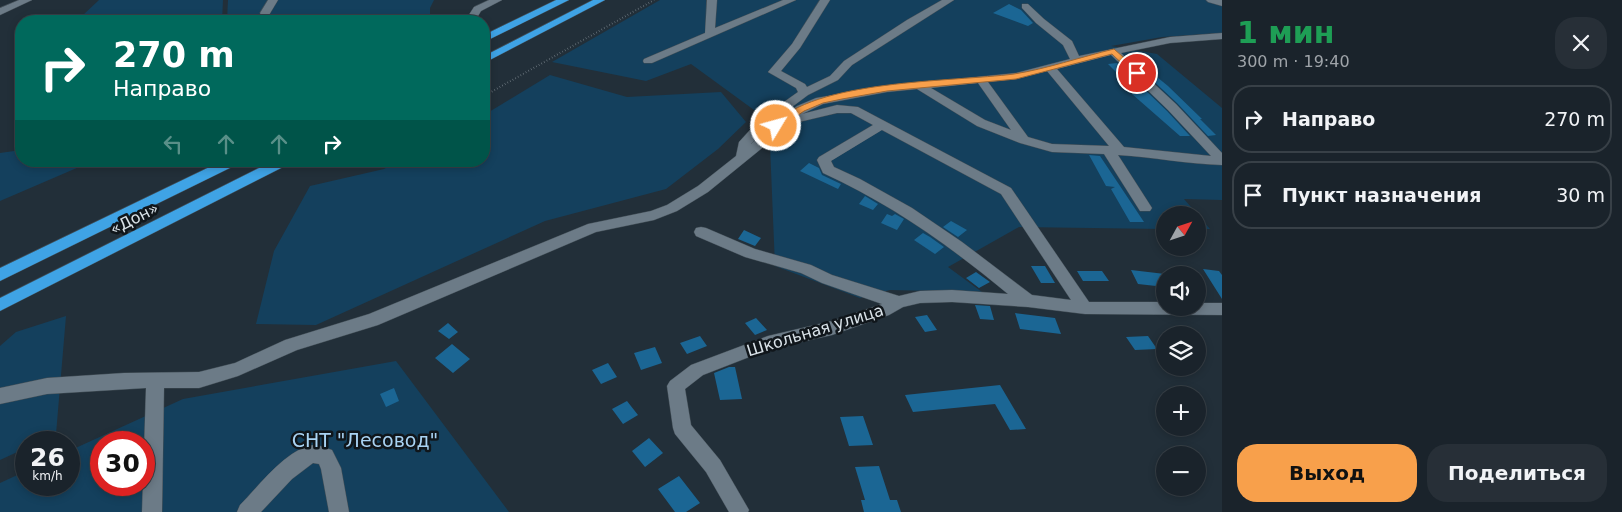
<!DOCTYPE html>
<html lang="ru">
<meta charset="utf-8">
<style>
body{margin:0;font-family:"DejaVu Sans",sans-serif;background:#272f37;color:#f1f3f6;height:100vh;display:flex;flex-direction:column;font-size:19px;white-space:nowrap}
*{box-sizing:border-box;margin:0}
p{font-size:16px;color:#9fa4a9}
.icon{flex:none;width:28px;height:28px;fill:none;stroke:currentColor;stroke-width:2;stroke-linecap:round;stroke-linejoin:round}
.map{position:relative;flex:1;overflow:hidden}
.side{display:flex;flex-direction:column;background:#1a232b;width:400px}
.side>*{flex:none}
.top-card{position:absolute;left:15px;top:15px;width:475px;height:152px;border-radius:20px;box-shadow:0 2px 8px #0003,0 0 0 1px #384047;background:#00695c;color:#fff;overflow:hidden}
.needle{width:32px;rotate:50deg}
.tools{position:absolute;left:1156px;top:206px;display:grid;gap:10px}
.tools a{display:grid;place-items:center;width:50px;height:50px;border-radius:50%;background:#1a232b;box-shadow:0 2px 8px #0003,0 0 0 1px #384047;font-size:25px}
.speed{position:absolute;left:15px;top:431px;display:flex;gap:10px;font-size:25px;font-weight:700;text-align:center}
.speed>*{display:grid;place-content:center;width:65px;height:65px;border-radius:50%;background:#1a232b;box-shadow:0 2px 8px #0003,0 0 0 1px #384047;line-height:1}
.speed small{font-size:12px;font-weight:400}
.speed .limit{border:8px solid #d22;background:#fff;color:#111}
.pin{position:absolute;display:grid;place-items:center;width:42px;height:42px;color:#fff;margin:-21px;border:2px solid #fff;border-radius:50%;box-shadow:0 1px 5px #0007}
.me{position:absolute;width:55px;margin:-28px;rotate:53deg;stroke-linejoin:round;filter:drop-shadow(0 0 4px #0008)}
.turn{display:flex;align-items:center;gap:18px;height:105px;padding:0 15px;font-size:22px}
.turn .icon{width:65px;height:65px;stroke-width:2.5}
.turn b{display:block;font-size:35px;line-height:42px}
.lanes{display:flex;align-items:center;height:48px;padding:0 15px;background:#0003;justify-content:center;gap:25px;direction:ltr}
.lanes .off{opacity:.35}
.round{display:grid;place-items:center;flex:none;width:52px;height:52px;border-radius:20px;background:#272f37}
.headline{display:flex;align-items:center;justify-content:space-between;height:85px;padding:0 15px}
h1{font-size:30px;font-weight:600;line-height:38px;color:#1e9e55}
.cta{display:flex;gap:10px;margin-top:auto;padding:10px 15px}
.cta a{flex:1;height:58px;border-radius:20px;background:#f8a04b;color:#111;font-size:20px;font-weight:600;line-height:58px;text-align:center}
.cta a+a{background:#272f37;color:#f1f3f6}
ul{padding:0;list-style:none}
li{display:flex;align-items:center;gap:15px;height:68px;margin:0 10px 8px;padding:0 5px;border:2px solid #384047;border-radius:20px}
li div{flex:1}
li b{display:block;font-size:19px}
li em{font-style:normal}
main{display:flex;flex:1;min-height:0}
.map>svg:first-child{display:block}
.green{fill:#14405d;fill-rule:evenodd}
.building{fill:#1b6694}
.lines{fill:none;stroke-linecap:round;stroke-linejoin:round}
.minor-casing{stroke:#404c54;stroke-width:1}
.highway-casing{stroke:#404c54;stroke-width:1}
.path{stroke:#808b93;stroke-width:2;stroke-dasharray:0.5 2.5;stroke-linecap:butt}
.minor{fill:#6c7b87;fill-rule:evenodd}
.highway{fill:#3fa3e5;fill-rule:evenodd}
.route{fill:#f8a04b;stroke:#a16831}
.labels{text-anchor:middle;stroke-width:5;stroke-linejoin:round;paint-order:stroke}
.street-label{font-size:16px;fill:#dae3e9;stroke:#10161b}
.near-park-label{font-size:19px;fill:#a9d3f3;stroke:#10161b}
</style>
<main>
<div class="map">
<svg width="1222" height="512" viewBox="0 0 1222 512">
<rect width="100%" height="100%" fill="#222f39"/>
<!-- green -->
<path class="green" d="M99,0h124l-1,21h-142l2,-5z
M228,0h206l-4,8v13h-203z
M660,0h562v33l-60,4 -51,9 46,8 65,54v92l-38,-1 26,30h-12v-14h-33v14l-146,-2 -71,40 34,25 -92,-2 -30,8 -85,-32 -6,-145 -78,-57 -45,17 -94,-19z
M550,75l77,22 94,-5 25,30 -28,27 -52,40 -121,32 -229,104 -60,-1 18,-73 36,-65 74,-17 14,-8h86v-46z
M21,150v11h72l-93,40v-48z
M66,316l-10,118 -18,8h-12v6l-26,12v-114l16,-14z
M396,361l113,151h-509v-29l26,-12v14h43v-34l114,-52zM101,442h43v43h-43z"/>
<!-- building -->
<path class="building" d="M1009,4l12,6 12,13 -5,3 -35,-13z
M1136,60l32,26 34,33h-2l16,16 -8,1 -31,-33 -45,-42z
M1117,63l50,48 23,25h-10l-48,-42h6l-30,-30z
M1089,155l11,1 44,66h-14l-19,-33 4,-2 -9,-1z
M809,163l10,5 3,7 19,9 -3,5 -38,-18z
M865,196l13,8 -5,6 -14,-6z
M887,214l5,2 3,-2 9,5 -7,11 -16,-7z
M951,221l16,9 -9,7 -15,-10z
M744,230l17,8 -6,8 -17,-7z
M923,233l7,4 14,10 -9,7 -21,-14z
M1031,266h14l10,17h-14z
M1203,269l16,2 3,4v24z
M1131,270l34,4v13l-27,-3z
M1077,271h25l7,10h-26z
M976,272l14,10 -11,6 -13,-10z
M975,305l15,1 4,14 -14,-1z
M1015,313l40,5 6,16 -41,-5z
M927,315l10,15 -12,2 -10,-15z
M756,318l11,12 -12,5 -10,-12z
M448,323l10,9 -9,7 -11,-8z
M700,336l7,10 -20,8 -7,-11z
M1148,336l9,13 -22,1 -9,-13z
M452,344l18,15 -17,14 -18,-15z
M655,347l7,16 -21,7 -7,-17z
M608,363l9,14 -16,7 -9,-14z
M729,367h6l7,32 -22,1 -6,-27z
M1000,385l26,44 -16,1 -15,-26 -82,8 -8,-17z
M394,388l5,13 -13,6 -6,-13z
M627,401l11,14 -15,9 -11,-15z
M863,416l10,29 -24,1 -9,-29z
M649,438l14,15 -18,14 -13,-16z
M879,466l11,34h7l4,12h-37l-3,-12h4l-10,-33z
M679,476l21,27 -14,9h-11l-17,-23z"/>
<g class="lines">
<defs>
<path id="minor" d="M19,0h13l-32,15v-7z
M268,0h10l-9,15h-8l-1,-2z
M489,0h13l-21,11 -6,10h-10l9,-14z
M707,0h10l-2,28 68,-28h13l-144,63h-8l-1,-2 1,-2 61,-26z
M820,0h10l-30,48 -19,23 24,13 2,3 23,-11 14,-15 63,-41 35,-20h12l-102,65 -14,15 -30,15 -40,30 -17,19 30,-28 16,-10 19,-8 71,-12 129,-13 54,-14 -7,-14 -27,-22 -14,-15v-4h6l16,15 28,22 7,15 91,-19 52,-4v6l-52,4 -49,10 55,51 46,49v12c-35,-1 -69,-8 -104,-10l34,53 -2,3h-10l-36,-57 -52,-2 -32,-9 -43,-17 -60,-37 -30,3 -64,12 -21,10 35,-9 21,2 153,81 78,114h76v6h33v-5h24v12l-137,-1 -57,-7 -76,-5 -32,1 -17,4 -14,8 -57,20 -62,14 -67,26 -18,14 6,36 29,35 29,50 -1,2h-19l-23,-40 -31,-38 -2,-6 -6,-42 3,-5 21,-16 77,-29 64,-15 50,-17 -60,-21 -21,-10 -56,-16 -49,-21 -2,-4 2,-4 5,-1 5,1 49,21 56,16 21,10 67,21 21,-5 32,-1 56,4c-58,-48 -117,-90 -185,-121l-6,-13 2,-3 54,-32 -22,-12h-14l-38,9 -5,-3 -27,25 -59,48 -31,19 -23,9 -58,12 -218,93 -81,25 -59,26 -39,12h-35l-2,124h-20l4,-124 -99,6 -47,10v-16l47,-10 77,-5 75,-1 36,-9 50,-23 84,-26 219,-90 63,-13 16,-6 31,-19 38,-30 3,-14 21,-23 38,-27 -2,-4 -28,-16 24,-28zM1111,55l57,55 43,46 -87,-9 -67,-78zM1047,71l62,75 -57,-2 -24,-7 -40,-55 28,-3zM978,83l33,47 -26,-10 -54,-32zM882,130l119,64 70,106 -39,-5 -70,-53 -50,-34 -52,-29 -26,-12 -3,-6z
M1206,0h16v6l-14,-4z
M317,445l15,5 9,18 8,44h-20l-8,-43 -2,-5 -6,-1 -21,16 -31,33h-24l3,-7c18,-18 50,-61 77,-60z"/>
<path id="highway" d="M556,0h13l-85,42v-7z
M593,0h12l-121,63v-7z
M222,161h17l-1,3 -238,117v-13z
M273,161h17l-1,3 -289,147v-13z"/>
</defs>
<!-- minor casing -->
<use href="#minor" class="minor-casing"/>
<!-- highway casing -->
<use href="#highway" class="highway-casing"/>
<!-- path -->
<path class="path" d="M484,96l170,-96"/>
<!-- minor -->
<use href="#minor" class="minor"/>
<!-- highway -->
<use href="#highway" class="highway"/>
</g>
<!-- route -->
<path class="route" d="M1114,49l26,23v3h-6l-22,-21 -96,25 -129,12 -45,8 -19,4 -19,8 -24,17h-7l-1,-2c42,-47 180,-44 242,-52 32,-5 67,-17 100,-25z"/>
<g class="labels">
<!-- street labels -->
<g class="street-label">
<text transform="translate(134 218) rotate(-27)" y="6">«Дон»</text>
<text transform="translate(815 330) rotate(-17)" y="6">Школьная улица</text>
</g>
<!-- near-park labels -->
<g class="near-park-label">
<text x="365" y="447">СНТ "Лесовод"</text>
</g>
</g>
</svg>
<div class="tools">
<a><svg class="needle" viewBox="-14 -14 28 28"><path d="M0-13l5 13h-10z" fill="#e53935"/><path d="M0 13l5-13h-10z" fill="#9fa4a9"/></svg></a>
<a><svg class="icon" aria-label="sound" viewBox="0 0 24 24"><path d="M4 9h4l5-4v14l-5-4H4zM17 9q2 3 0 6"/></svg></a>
<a><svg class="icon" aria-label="layers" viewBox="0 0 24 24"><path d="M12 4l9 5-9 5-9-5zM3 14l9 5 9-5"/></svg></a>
<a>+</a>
<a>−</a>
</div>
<div class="speed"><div>26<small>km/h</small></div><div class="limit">30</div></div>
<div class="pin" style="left:1137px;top:73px;background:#d93025"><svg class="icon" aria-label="arrive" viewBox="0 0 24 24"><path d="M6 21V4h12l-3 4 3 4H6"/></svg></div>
<svg class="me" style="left:776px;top:126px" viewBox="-20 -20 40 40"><circle r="17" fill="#f8a04b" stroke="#fff" stroke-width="3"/><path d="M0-11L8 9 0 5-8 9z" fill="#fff"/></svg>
<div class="top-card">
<div class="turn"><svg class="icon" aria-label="right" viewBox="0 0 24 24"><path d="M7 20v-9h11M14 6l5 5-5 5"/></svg><div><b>270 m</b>Направо</div></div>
<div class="lanes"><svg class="icon off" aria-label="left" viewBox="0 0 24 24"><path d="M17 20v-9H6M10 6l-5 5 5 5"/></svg><svg class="icon off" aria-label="ahead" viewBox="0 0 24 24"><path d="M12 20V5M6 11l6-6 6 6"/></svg><svg class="icon off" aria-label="ahead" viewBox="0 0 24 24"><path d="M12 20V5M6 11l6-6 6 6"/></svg><svg class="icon" aria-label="right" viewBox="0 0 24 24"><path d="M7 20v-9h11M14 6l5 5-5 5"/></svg></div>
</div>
</div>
<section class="side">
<div class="headline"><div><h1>1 мин</h1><p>300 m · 19:40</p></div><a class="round"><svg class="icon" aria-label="close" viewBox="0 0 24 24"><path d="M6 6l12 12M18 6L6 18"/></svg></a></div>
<ul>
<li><svg class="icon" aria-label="right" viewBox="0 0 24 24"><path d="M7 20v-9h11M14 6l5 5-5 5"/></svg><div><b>Направо</b></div><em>270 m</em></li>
<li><svg class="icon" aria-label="arrive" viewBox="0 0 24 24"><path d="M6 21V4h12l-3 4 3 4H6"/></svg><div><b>Пункт назначения</b></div><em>30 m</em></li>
</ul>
<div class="cta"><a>Выход</a><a>Поделиться</a></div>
</section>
</main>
